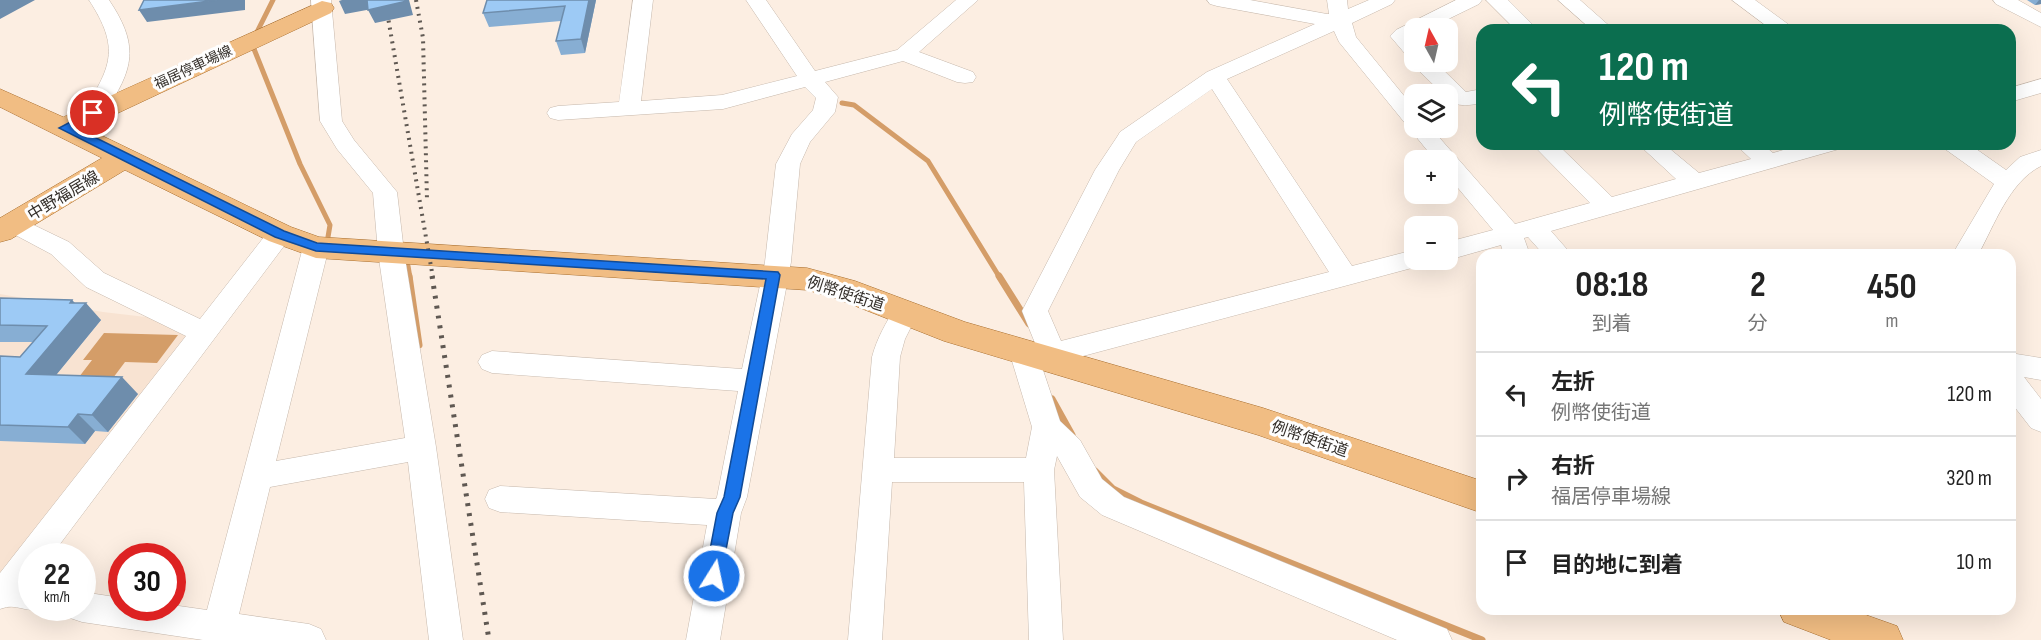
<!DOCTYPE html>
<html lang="ja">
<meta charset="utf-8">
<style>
body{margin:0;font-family:"Sofia Sans Condensed","Noto Sans JP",sans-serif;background:#f2f2f2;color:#222;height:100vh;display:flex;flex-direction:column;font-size:22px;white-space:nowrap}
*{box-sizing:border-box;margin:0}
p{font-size:20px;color:#767676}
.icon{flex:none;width:33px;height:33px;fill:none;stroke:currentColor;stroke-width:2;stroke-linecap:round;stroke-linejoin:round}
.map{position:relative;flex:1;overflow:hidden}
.drawer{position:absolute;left:1476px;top:249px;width:540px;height:366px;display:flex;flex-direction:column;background:#fff;border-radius:18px;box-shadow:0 6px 24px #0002}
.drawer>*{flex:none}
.top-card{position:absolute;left:1476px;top:24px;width:540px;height:126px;border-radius:18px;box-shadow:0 6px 24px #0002;background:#0b6e4f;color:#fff;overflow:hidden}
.needle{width:39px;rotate:352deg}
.fabs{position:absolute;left:1404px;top:18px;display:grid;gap:12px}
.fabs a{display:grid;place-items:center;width:54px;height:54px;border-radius:12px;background:#fff;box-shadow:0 6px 24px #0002;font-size:30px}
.speed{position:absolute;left:18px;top:543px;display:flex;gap:12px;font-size:30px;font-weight:700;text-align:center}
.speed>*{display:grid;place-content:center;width:78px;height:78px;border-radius:50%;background:#fff;box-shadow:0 6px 24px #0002;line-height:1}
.speed small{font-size:15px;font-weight:400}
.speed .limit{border:9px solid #d22;background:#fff;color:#111}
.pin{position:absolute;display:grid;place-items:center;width:51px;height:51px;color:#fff;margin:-26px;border:3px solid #fff;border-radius:50%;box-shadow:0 2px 6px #0007}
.me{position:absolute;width:66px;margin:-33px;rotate:10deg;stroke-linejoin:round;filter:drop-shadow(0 0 4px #0008)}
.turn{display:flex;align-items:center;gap:21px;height:126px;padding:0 24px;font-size:27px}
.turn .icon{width:78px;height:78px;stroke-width:2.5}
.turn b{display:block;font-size:42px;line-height:51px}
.eta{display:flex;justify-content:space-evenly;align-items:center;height:102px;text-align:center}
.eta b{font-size:36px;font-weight:700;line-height:42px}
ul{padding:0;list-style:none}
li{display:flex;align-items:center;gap:18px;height:84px;padding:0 24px;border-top:2px solid #e0e0e0}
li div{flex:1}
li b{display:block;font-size:22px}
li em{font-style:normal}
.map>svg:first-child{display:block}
.built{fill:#f8e3d2}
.water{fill:#d49d68}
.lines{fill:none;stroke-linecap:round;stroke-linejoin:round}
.stream-far1{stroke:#d49d68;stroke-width:5}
.stream{stroke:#d49d68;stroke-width:7}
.minor-casing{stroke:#c6b8ac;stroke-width:1}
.major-casing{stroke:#a86e2e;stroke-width:1}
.minor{fill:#fff;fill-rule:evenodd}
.major{fill:#f1bd83;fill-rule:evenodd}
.rail-far1{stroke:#5f5852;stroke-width:4;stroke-dasharray:2 5;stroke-linecap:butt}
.rail{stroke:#5f5852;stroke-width:5;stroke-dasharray:3 7;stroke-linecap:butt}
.wall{fill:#87aed3}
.shaded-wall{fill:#6e8dac}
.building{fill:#9dcaf5;stroke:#6e8dac;stroke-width:1.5}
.route{fill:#1a73e8;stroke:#114b97;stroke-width:1.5}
.labels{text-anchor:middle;stroke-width:6;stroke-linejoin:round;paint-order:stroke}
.far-street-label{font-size:14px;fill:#332e29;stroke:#fefefe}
.street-label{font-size:16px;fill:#332e29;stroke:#fefefe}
</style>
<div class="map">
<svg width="2041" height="640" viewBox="0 0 2041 640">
<rect width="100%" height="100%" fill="#fceee2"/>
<!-- built -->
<path class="built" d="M0,294l103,18 60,7 31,16 -194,252z"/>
<!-- water -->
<path class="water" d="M104,333l74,2 -21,28 -32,-1 -12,16 -34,-1 13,-17h-9z"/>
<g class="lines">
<!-- stream-far1 -->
<path class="stream-far1" d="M256,34l17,-34
M252,44l48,120 30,61 -2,12
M842,103l12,2 74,56 72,117
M408,266l2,12"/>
<!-- stream -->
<path class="stream" d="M409,276l10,69
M999,276l30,48
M1052,399l20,36
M1095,471l18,18 28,14 341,137"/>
<defs>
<path id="minor" d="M89,0h20c33,49 23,72 -8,118l-8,2 -8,-2 -3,-5c29,-46 39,-64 7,-113z
M311,0h20l11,121 12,19 43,52 7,60 32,195 27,193h-34l-21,-178 -138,25 -31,127 70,10 12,5 5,11h-123l-121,-18 -12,-4 -4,-10h16v-16l40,6v10h50v-3l35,5 96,-363 4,-6 9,-3 9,3 4,6 -53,214 129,-23 -27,-186 -5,-59 -36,-44 -17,-28z
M633,0h20l-12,101 81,-6 75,-19 -51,-76h20l49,71 82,-21 59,-50h22l-59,52 54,20 3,5 -3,5 -8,1 -8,-1 -54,-21 -78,21 13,15 -3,15 -25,30 -10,22 -9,98 -44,235 -6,16 -21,127h-34l21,-115 -207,-13 -11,-4 -4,-9 4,-9 11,-4 216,13 1,-2 21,-106 -246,-18 -10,-4 -4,-7 4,-7 10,-4 250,18 23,-107 11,-98 16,-30 21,-24 3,-12 -11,-11 -82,22 -165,11 -8,-2 -3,-5 3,-5 8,-2 61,-4z
M1207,0h43l77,14h2l-2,-14h20l1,9 21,-9h26l-3,4 -40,19 4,14 58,71v20h17l84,96 75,-21 -58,-59h25l55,53 64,-18 -38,-35h26l35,29 52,-14 -16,-15h27l11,9 31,-9h39l-4,5 -288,82 21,24h-28l-16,-18 -4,1 6,17h-26l-3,-10 -53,15v-18l45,-12 -45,-54v-16h-13l-96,-118 -5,-11 -107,48 125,187 62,-16v10h13l-4,5 -381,102 18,54 20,19 22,39 22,18 323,132 5,11h-55l-295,-125 -22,-18 -23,-41 -3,14 9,170h-34l-5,-158h-132l-10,158h-34l24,-283c5,-19 14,-34 24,-51l9,-3 9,3 4,7 -13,26 -5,18 -6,101h132l6,-31 -23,-76 4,-7c12,-4 16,-2 24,4l-15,-37 73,-141 22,-33 3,-5 87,-60 108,-48 -98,-18 -7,-2zM1212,89l117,183 -268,69 -13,-30 71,-141 17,-28z
M1456,0h26l-3,4 -49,24h-16v8l-2,1 2,3v18l-7,-2 -17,-20 6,-6z
M1486,0h22l30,30h-22z
M1558,0h22l34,30h-22z
M1732,0h23l41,30h-24z
M1993,0h25l23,13v14l-45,-23z
M1414,59v3h21l31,30 16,-3v14c-12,2 -25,5 -34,-4v-5h-5l-28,-27 -3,-5z
M2041,79v14l-31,9v-14z
M1941,144h28l37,26 14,-13 21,-7v16c-32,16 -47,60 -63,89h-26l42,-71 -49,-35z
M15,216l54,26 35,31 96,46 71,-91 9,-3 9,3 4,6 -242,322h-19v52h9c-17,6 -23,-6 -41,1v-36l186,-237 -100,-49 -35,-33 -45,-24 -3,-6 3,-6z
M2010,353l31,5v22l-17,-3 17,22v33l-10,-4 -21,-27z"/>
<path id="major" d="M322,1l9,2 3,5 -3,5 -245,115 205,99 28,10 488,31 48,13 110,41 298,86 219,73v32l-224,-78 -314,-94 -109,-43 -28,-8 -491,-32 -47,-17 -144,-71 -114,69 -11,3v-24l102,-60 -102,-51v-18l63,28z
M1778,609h71l48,17 6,14h-72l-47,-18z"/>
</defs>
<!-- minor casing -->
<use href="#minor" class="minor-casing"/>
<!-- major casing -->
<use href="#major" class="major-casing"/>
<!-- minor -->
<use href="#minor" class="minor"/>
<!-- major -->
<use href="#major" class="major"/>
<!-- rail-far1 -->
<path class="rail-far1" d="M385,0l48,278
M416,0l7,38 4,162"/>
<!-- rail -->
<path class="rail" d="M432,276l57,364"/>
</g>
<!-- wall -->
<path class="wall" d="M596,0l-11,53 -24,2 -5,-14 5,-20 -72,6 -6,-14z
M2027,0h14v4l-6,1z
M0,298l72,2 3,3 26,17 -45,55 82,19 -30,38 -13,-1 -10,13 -85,-3v-85l20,1 13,-15h-33z"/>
<!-- shaded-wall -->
<path class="shaded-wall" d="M0,0h35l-35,19z
M217,0h28v10l-98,12 -8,-12z
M342,0h26l4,9 -27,5 -6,-13z
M406,0h3l4,15 -38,8 -7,-13z
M589,0h7l-11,53 -4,-14z
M2039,0h2v4l-6,1z
M72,300l8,9 6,-6 15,17 -58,71 -17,-17z
M122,377l16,17 -30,38 -16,-17z
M78,414l17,17 -10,13 -17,-17z"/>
<!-- building -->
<path class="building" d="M144,0h73l-78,10z
M367,0h39l1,1 -39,9z
M487,0h102l-8,39 -25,2 9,-35 -82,7z
M0,298l72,2 -2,3h16l-60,71 96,3 -30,38 -14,-1 -10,13 -68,-2v-69l20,1 27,-31 -47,-1z"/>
<!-- route -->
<path class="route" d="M93,110l4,1v5l-23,11 210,104 33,12 461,29 2,3 -40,222 -7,16 -13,68 -6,3 -6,-3 -3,-5 12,-63 7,-16 42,-218 -450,-28 -41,-14 -216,-109z"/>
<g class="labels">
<!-- far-street labels -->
<g class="far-street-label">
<text transform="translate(193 67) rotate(-25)" y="5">福居停車場線</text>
</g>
<!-- street labels -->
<g class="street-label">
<text transform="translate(63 195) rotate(-31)" y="6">中野福居線</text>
<text transform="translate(846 293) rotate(18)" y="6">例幣使街道</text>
<text transform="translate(1310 438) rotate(19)" y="6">例幣使街道</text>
</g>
</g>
</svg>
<div class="fabs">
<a><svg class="needle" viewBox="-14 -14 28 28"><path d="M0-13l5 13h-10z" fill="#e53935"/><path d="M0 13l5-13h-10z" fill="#767676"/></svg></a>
<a><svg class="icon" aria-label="layers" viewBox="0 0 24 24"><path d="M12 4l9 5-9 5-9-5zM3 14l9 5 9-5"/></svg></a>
<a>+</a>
<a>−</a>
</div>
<div class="speed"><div>22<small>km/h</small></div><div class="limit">30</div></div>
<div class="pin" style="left:93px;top:113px;background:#d93025"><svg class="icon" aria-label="arrive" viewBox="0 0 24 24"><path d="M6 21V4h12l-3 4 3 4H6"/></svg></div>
<svg class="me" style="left:714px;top:576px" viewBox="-20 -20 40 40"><circle r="17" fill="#1a73e8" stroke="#fff" stroke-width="3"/><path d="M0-11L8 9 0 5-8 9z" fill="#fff"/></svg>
<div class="top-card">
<div class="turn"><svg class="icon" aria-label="left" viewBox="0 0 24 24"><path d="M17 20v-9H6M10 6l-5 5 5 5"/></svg><div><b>120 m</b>例幣使街道</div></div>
</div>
<section class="drawer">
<div class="eta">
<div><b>08:18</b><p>到着</p></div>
<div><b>2</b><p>分</p></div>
<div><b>450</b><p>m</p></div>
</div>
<ul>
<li><svg class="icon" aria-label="left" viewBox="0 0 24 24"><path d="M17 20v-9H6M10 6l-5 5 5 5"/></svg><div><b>左折</b><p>例幣使街道</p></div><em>120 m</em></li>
<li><svg class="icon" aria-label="right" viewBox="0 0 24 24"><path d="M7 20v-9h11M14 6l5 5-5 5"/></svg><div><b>右折</b><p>福居停車場線</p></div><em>320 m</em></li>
<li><svg class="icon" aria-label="arrive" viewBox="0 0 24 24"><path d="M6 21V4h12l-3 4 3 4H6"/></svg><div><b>目的地に到着</b></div><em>10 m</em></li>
</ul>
</section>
</div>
